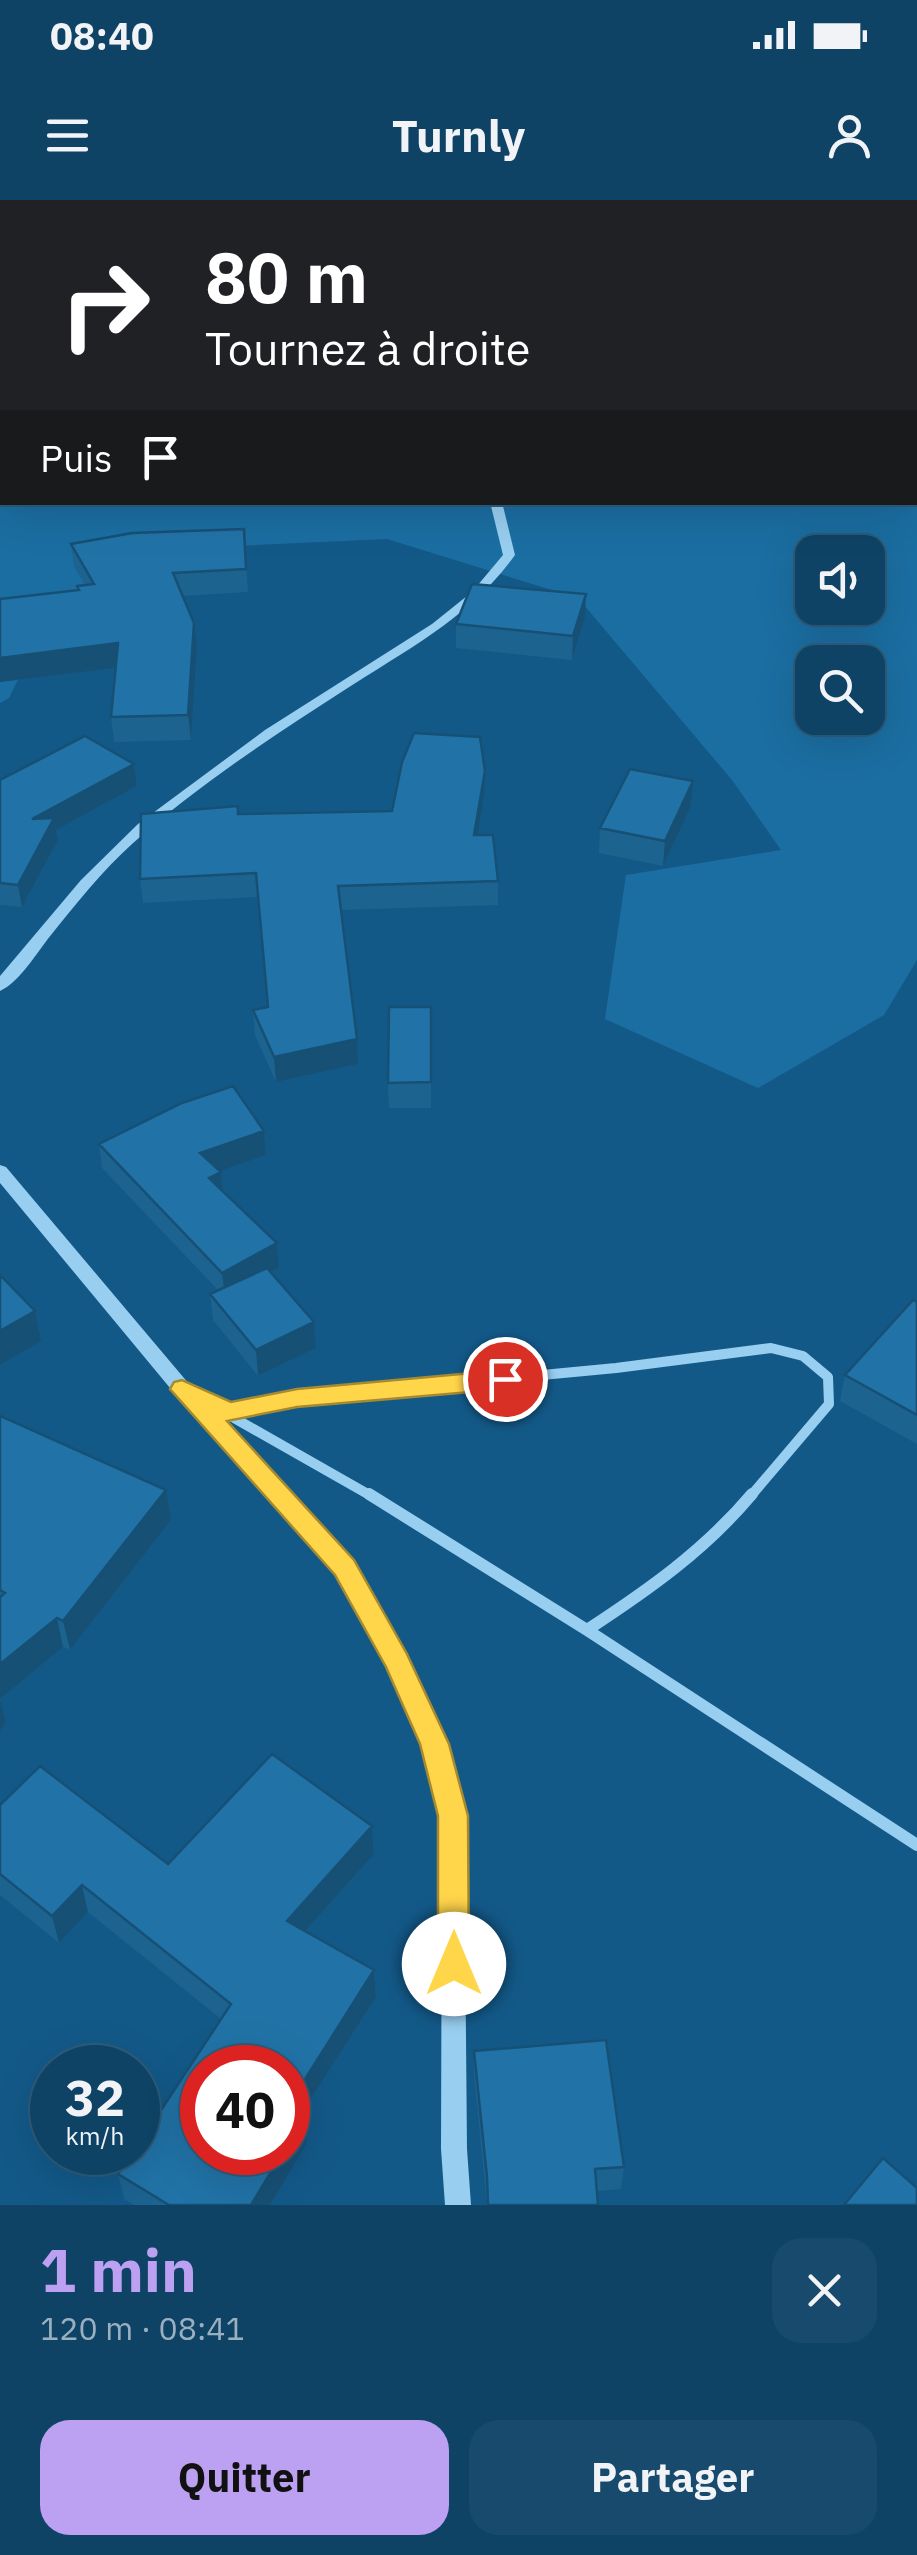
<!DOCTYPE html>
<html lang="fr">
<meta charset="utf-8">
<style>
body{margin:0;font-family:"IBM Plex Sans",sans-serif;background:#174a6c;color:#f1f3f6;height:100vh;display:flex;flex-direction:column;font-size:38px;white-space:nowrap}
*{box-sizing:border-box;margin:0}
p{font-size:32px;color:#9bb0bf}
.icon{flex:none;width:55px;height:55px;fill:none;stroke:currentColor;stroke-width:2;stroke-linecap:round;stroke-linejoin:round}
.map{position:relative;height:2005px;overflow:hidden}
.drawer{display:flex;flex-direction:column;background:#0e4366;flex:1}
.drawer>*{flex:none}
.guide{position:absolute;left:0px;top:0px;width:918px;height:305px;box-shadow:0 10px 40px #0002,0 0 0 2px #2e5c7a;background:#202124;color:#fff;overflow:hidden}
.tools{position:absolute;left:795px;top:335px;display:grid;gap:20px}
.tools a{display:grid;place-items:center;width:90px;height:90px;border-radius:20px;background:#0e4366;box-shadow:0 10px 40px #0002,0 0 0 2px #2e5c7a;font-size:50px}
.speed{position:absolute;left:30px;top:1845px;display:flex;gap:20px;font-size:50px;font-weight:700;text-align:center}
.speed>*{display:grid;place-content:center;width:130px;height:130px;border-radius:50%;background:#0e4366;box-shadow:0 10px 40px #0002,0 0 0 2px #2e5c7a;line-height:1}
.speed small{font-size:25px;font-weight:400}
.speed .limit{border:15px solid #d22;background:#fff;color:#111}
.pin{position:absolute;display:grid;place-items:center;width:85px;height:85px;color:#fff;margin:-42px;border:5px solid #fff;border-radius:50%;box-shadow:0 2px 10px #0007}
.me{position:absolute;width:110px;margin:-55px;rotate:0deg;stroke-linejoin:round;filter:drop-shadow(0 0 8px #0008)}
.turn{display:flex;align-items:center;gap:35px;height:210px;padding:0 40px;font-size:45px}
.turn .icon{width:130px;height:130px;stroke-width:2.5}
.turn b{display:block;font-size:70px;line-height:85px}
.then{display:flex;align-items:center;height:95px;padding:0 40px;background:#0003;gap:20px;font-size:38px}
.round{display:grid;place-items:center;flex:none;width:105px;height:105px;border-radius:30px;background:#174a6c}
.summary{display:flex;align-items:center;justify-content:space-between;height:170px;padding:0 40px}
h1{font-size:60px;font-weight:700;line-height:75px;color:#bca0f2}
.button{display:flex;gap:20px;margin-top:auto;padding:20px 40px}
.button a{flex:1;height:115px;border-radius:30px;background:#bca0f2;color:#111;font-size:40px;font-weight:700;line-height:115px;text-align:center}
.button a+a{background:#174a6c;color:#f1f3f6}
.status{display:flex;justify-content:space-between;align-items:center;height:70px;padding:0 50px;background:#0e4366;direction:ltr}
.status svg{height:28px;fill:currentColor}
header{display:flex;justify-content:space-between;align-items:center;height:130px;padding:0 40px;background:#0e4366;font-size:45px;font-weight:700}
.map>svg:first-child{display:block}
.green{fill:#1b6ea2;fill-rule:evenodd}
.lines{fill:none;stroke-linecap:round;stroke-linejoin:round}
.minor-far1{stroke:#98cef0;stroke-width:10}
.minor{stroke:#98cef0;stroke-width:12}
.tertiary{fill:#98cef0;fill-rule:evenodd}
.wall{fill:#1c6390}
.shaded-wall{fill:#175075}
.building{fill:#2173a7;stroke:#175075;stroke-width:2.5}
.route{fill:#ffd54a;stroke:#a68a30;stroke-width:2.5}
</style>
<div class="status"><b>08:40</b><svg viewBox="0 0 49 12"><path d="M0 12V9h3v3zM5 12V6h3v6zM10 12V3h3v9zM15 12V0h3v12zM26 1h20v11H26zM47 4h2v5h-2z"/></svg></div>
<header><svg class="icon" aria-label="menu" viewBox="0 0 24 24"><path d="M4 6h16M4 12h16M4 18h16"/></svg>Turnly<svg class="icon" aria-label="person" viewBox="0 0 24 24"><circle cx="12" cy="8" r="4"/><path d="M4 21q1-7 8-7t8 7"/></svg></header>
<div class="map">
<svg width="917" height="2005" viewBox="0 0 917 2005">
<rect width="100%" height="100%" fill="#135988"/>
<!-- green -->
<path class="green" d="M917,71v689l-33,55 -126,73 -153,-69 21,-144 155,-25 -49,-70 -154,-182 -191,-59 -199,9 -136,61 -43,89 -9,5v-427l2,226h913zM812,352h56v56h-56zM812,462h56v56h-56z"/>
<g class="lines">
<!-- minor-far1 -->
<path class="minor-far1" d="M192,1194l181,103
M229,1212l68,-14 319,-30 155,-20 32,8 25,21 1,27 -79,93"/>
<!-- minor -->
<path class="minor" d="M369,1294l218,136 330,215
M587,1430c61,-40 117,-79 165,-136"/>
<!-- tertiary -->
<path class="tertiary" d="M228,0h10l1,2h-9z
M490,302h12l13,53c-45,63 -109,95 -172,136 -73,47 -146,95 -211,153 -30,27 -56,60 -81,91 -14,17 -31,47 -51,56v-15l81,-96 57,-56 127,-94 167,-106 40,-32 31,-37z
M0,965l6,2 183,217 162,177 54,95 41,87 18,73 3,333 4,56h-26l-4,-56 1,-333 -18,-73 -36,-76 -51,-94 -162,-179 -175,-211z"/>
</g>
<!-- wall -->
<path class="wall" d="M0,0h189l-1,2h-186v67l-2,-1z
M730,0h47v2h-46z
M244,329l4,63 -65,4 14,51 -6,93 -77,2 -3,-25 5,-50 -116,15 78,-92 7,-5 -11,-18 -3,-23z
M585,417l-13,43 -116,-12v-24z
M134,564l3,22 -81,44 2,10 -36,67 -22,-2v-125z
M484,596l-6,39 20,46v24l-157,5 16,129 1,25 -82,18 -21,-47 -2,-25 15,-3 -10,-110 -115,6 -3,-24 99,-65 153,-3z
M691,606l-28,60 -64,-13 1,-25z
M431,807v101h-42l-1,-25z
M264,931l2,24 -46,16 3,21 54,51 2,24 -8,4 45,77 -58,28 -45,-56 -3,-26 8,-4 -116,-122 -3,-24z
M917,1102v142l-77,-43 5,-26z
M0,1216l171,104 -101,130 -7,-3 -63,52 6,23 -6,9z
M0,1605l168,59 204,-38 2,28 -69,77 69,39 2,27 -76,119 7,27 -37,62h-136l-10,-6 -6,-25 103,-155 -133,-107 -29,31 -59,-48z
M474,1851l150,116 -3,22 -24,2 1,14h-111l-13,-132z"/>
<!-- shaded-wall -->
<path class="shaded-wall" d="M586,394l-1,23 -13,43 1,-24z
M194,423l3,24 -6,93 -3,-25z
M118,443l3,24 -121,15v-24z
M134,564l3,22 -81,44 2,10 -36,67 -4,-22 14,-66z
M485,571l-1,25 -10,63v-24z
M693,581l-2,25 -28,60 2,-25z
M357,839l1,25 -82,18 -2,-25z
M264,931l2,24 -63,22 -3,-24z
M221,972l2,24 -14,-18z
M277,1043l2,24 -54,30 -3,-24z
M35,1111l6,30 -41,24v-34z
M314,1122l2,26 -58,28 -2,-26z
M166,1290l5,30 -101,130 -7,-29z
M57,1418l6,29 -63,52 6,23 -6,9v-67z
M372,1626l2,28 -84,94 -3,-27z
M82,1685l6,27 -29,31 -7,-27z
M374,1770l2,27 -87,136 -1,-27z
M304,1918l3,25 -37,62h-19l32,-53h5v-6z"/>
<!-- building -->
<path class="building" d="M0,0h181l-1,2h-178v50l-2,-1z
M251,0h71l1,2h-72z
M544,1l39,1h-38z
M244,329l2,40 -73,4 21,50 -6,92 -77,2 7,-74 -118,15v-59l79,-9 -2,-4 17,-2 -23,-40 61,-11z
M472,384l114,10 -13,42 -117,-12z
M414,533l66,4 5,34 -11,64h19l5,46 -160,5 19,153 -83,18 -21,-47 15,-3 -12,-134 -116,6 1,-65 97,-8v8l154,-3 10,-49z
M85,536l49,28 -102,55 22,-1 -36,67 -18,-2v-103z
M630,569l63,12 -28,60 -65,-13z
M389,807h42v75l-43,1z
M233,886l31,45 -64,22 21,19 -12,6 68,65 -55,30 -123,-129 83,-41z
M267,1068l47,54 -58,28 -46,-56z
M0,1075l35,36 -35,20z
M913,1100l4,2v113l-72,-40z
M0,1216l166,74 -103,131 -6,-3 -57,46v-67l5,-4 -5,-3z
M272,1554l100,72 -85,95 87,49 -86,136v-38h-86v84h81l-32,53h-82l-51,-31 15,-22h5v-7l93,-141 -149,-119 -30,31 -52,-42v-69l40,-39 128,98z
M606,1840l18,127 -29,2 3,36h-110l-1,-28 -13,-126z
M288,1909l16,9 -16,28z
M883,1958l34,30v17h-73z"/>
<!-- route -->
<path class="route" d="M505,1170l9,3 4,6 -4,7 -9,3 -208,18 -70,14 127,139 53,94 42,90 19,72 1,148 -4,10 -11,4 -11,-4 -5,-10v-148l-18,-72 -34,-77 -51,-92 -165,-186 4,-7 8,-2 49,22 66,-13z"/>
</svg>
<div class="tools">
<a><svg class="icon" aria-label="sound" viewBox="0 0 24 24"><path d="M4 9h4l5-4v14l-5-4H4zM17 9q2 3 0 6"/></svg></a>
<a><svg class="icon" aria-label="search" viewBox="0 0 24 24"><circle cx="10" cy="10" r="6"/><path d="M15 15l6 6"/></svg></a>
</div>
<div class="speed"><div>32<small>km/h</small></div><div class="limit">40</div></div>
<div class="pin" style="left:505px;top:1179px;background:#d93025"><svg class="icon" aria-label="arrive" viewBox="0 0 24 24"><path d="M6 21V4h12l-3 4 3 4H6"/></svg></div>
<svg class="me" style="left:454px;top:1764px" viewBox="-20 -20 40 40"><circle r="19" fill="#fff"/><path d="M0-13L10 11 0 6-10 11z" fill="#ffd54a"/></svg>
<div class="guide">
<div class="turn"><svg class="icon" aria-label="right" viewBox="0 0 24 24"><path d="M7 20v-9h11M14 6l5 5-5 5"/></svg><div><b>80 m</b>Tournez à droite</div></div>
<div class="then">Puis<svg class="icon" aria-label="arrive" viewBox="0 0 24 24"><path d="M6 21V4h12l-3 4 3 4H6"/></svg></div>
</div>
</div>
<section class="drawer">
<div class="summary"><div><h1>1 min</h1><p>120 m · 08:41</p></div><a class="round"><svg class="icon" aria-label="close" viewBox="0 0 24 24"><path d="M6 6l12 12M18 6L6 18"/></svg></a></div>
<div class="button"><a>Quitter</a><a>Partager</a></div>
</section>
